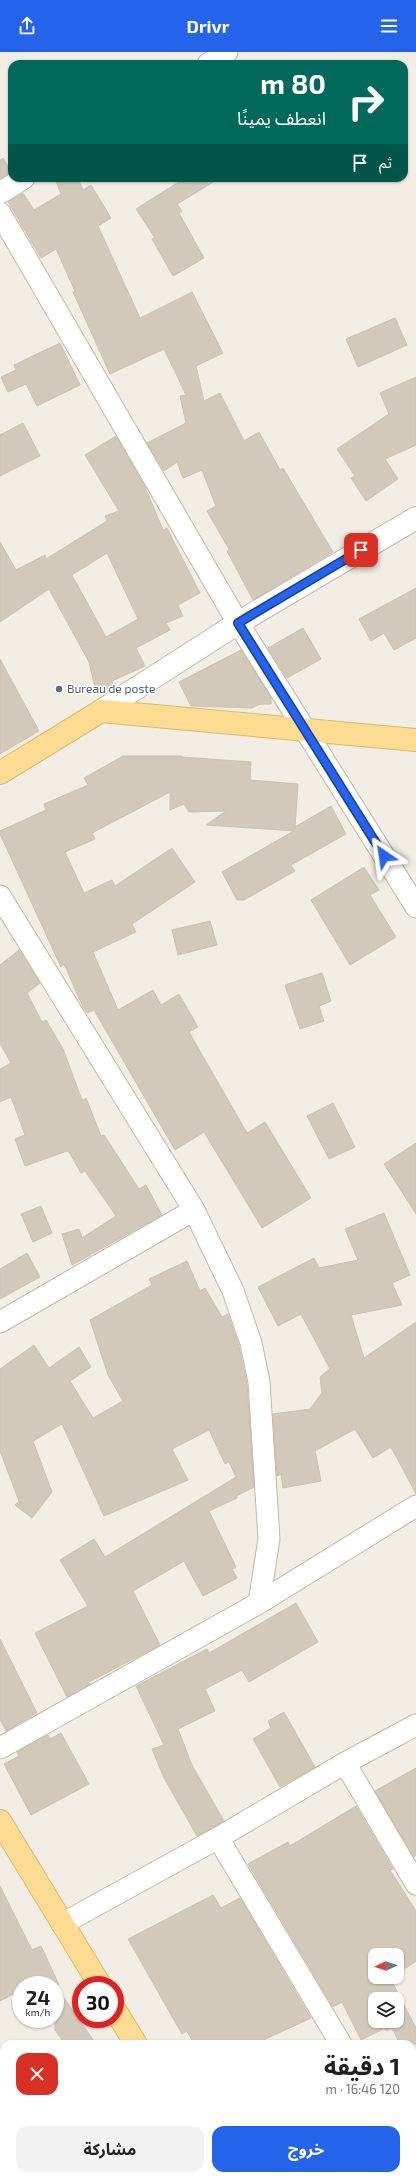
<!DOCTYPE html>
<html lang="ar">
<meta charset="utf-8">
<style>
body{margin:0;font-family:"Exo 2","Noto Sans Arabic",sans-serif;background:#f2f2f2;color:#202124;direction:rtl;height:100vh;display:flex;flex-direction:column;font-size:15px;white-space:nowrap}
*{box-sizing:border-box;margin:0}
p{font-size:13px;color:#757577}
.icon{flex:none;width:22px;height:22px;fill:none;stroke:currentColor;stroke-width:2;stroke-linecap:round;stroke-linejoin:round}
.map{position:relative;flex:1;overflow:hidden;direction:ltr}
.drawer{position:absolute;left:0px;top:1988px;width:416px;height:140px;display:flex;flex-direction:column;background:#fff;border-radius:12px 12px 0 0;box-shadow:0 1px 3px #0004;direction:rtl}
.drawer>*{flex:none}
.guide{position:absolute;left:8px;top:8px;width:400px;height:122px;border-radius:12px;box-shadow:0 1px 3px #0004;direction:rtl;background:#00695c;color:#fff;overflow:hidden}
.needle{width:26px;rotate:266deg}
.buttons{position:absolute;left:368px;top:1896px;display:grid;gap:8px}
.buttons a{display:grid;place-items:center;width:36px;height:36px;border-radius:8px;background:#fff;box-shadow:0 1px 3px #0004;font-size:20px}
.speed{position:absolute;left:12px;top:1924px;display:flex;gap:8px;font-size:20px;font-weight:700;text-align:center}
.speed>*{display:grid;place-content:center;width:52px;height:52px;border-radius:50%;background:#fff;box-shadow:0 1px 3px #0004;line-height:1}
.speed small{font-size:10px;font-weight:400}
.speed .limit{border:6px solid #d22;background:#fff;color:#111}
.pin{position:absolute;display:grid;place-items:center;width:34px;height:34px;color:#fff;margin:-17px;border-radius:8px;box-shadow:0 2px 6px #0006}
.me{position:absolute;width:44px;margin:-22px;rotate:328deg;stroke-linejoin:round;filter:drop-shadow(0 0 3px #0008)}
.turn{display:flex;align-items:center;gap:14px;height:84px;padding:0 16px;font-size:18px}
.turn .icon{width:52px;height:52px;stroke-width:2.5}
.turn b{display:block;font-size:28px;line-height:34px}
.then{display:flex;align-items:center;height:38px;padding:0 16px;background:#0003;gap:8px;font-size:15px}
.round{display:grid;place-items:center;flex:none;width:42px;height:42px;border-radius:12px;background:#f2f2f2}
.head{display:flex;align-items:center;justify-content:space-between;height:68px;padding:0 16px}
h1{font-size:24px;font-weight:700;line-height:30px}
.button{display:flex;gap:8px;margin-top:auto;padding:8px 16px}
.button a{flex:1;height:46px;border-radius:12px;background:#2563eb;color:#fff;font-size:16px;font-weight:700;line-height:46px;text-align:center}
.button a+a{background:#f2f2f2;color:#202124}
header{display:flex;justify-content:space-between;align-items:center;height:52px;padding:0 16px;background:#2563eb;color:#fff;font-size:18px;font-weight:700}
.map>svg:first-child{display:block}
.building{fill:#d3c9ba;stroke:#cec0ae;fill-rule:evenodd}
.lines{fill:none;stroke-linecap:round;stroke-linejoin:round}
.minor-casing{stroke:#c0b8aa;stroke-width:23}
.tertiary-casing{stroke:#c0b8aa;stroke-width:24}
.primary-casing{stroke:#e1b863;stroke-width:24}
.minor{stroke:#fff;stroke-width:21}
.tertiary{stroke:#fff;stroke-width:22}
.primary{stroke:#fcdc93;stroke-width:22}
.route-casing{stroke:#184099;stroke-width:10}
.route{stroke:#2563eb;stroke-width:7}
.service-dot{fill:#5c6f8a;stroke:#fff;stroke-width:1.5}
.labels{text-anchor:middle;stroke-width:3;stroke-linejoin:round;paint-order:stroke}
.service-label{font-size:12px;fill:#4e5e75;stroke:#fff;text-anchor:start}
</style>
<header><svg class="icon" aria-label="menu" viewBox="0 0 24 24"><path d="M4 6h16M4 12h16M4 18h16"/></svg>Drivr<svg class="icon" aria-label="share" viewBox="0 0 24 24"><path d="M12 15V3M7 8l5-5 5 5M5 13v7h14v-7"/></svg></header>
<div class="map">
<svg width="416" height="2128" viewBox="0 0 416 2128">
<rect width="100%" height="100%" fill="#f2eee5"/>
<!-- building -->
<path class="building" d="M3,106l8,14 -11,7v-19z
M55,126h23l5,12 8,-5 20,33 -13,8 42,92 52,-26 31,61 -27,13 8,35 16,-8 24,48 15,-9 21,38 3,-2 50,84 -80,48 -26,-49 2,-2 -22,-38 9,-5 -14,-36 -19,8 -6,-16 -13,9 -17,-28 39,-20 -6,-27 6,-1 -22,-46 -54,25 -37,-82 2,-1 -19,-42 -15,9 -33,-56 15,-9 11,17 27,-16z
M185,126h35l-43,26 5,7 -3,2 25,45 -31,18 -21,-37 3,-1 -19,-29z
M395,266l12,27 -49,22 -12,-28z
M60,291l20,42 -43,21 -11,-22 -18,8 -7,-15 15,-7 -2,-5z
M416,325v68l-31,14 13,20 -32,22 -15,-23 4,-2 -18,-27 52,-35 -9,-21z
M23,371l17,33 -40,20v-41z
M116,384l29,51 18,43 4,-2 33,65 -22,12 5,11 -17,7 4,7 -34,18 9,18 -33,15 2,7 -18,4 -7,-30 -40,-73 -49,33v-80l16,28 29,-15 1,4 61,-38 -2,-5 14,-5 -34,-56zM107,501l31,66 -32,18 -34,-62z
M416,536v50l-22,12 -10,-17 -13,8 -12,-22z
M303,576l18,31 -34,19 -19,-30z
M241,598l30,48v6h-11l-8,4 -61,-2 -12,-24z
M0,607l39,72 -39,23z
M123,704h59v1l69,5 -1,18 48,4 -3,43 36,-21 15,28 -55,31 4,6 -51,29h-7l-15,-28 72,-41 -88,-6 20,-14 -37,1 -5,-8 -14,6v-18l-78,41 3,6 -30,13 19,41 28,-13 3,6 57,-38 23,34 -63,42 4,8 -43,20 25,58 35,-20 8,15 18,-11 19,33 -9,5 58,101 18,-11 46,76 -49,30 -58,-96 -29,18 -81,-140 -7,3 -4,-6 -19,-43 -3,3 -61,-133v-3l46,-21 -2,-6 44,-19 -4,-7z
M364,815l15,23 -9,5 26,42 -46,28 -39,-65z
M210,869l7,24 -39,10 -6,-25z
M19,898l21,33 -13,10 15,29 4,-2 17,29 19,51 4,-2 15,38 3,-1 35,54 7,-4 16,30 -90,50 -10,-31 17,-5 3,9 34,-22 -31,-45 -4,2 -12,-21 -2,-1 -42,15 -10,-27 10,-4 -14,-38 -11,5v-33l11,-6 -11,-20v-78z
M322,921l9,28 -12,5 5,15 -24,8 -15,-44z
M333,1051l22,44 -26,12 -22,-43z
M416,1091v71l-32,-50z
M41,1154l11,27 -19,9 -12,-28z
M384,1161l26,62 -18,8 10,22 -51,10 13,43 52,-36v172l-25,-47 -18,11 -18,-29 -40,22 6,30 -38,7 -2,-14 -4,2 -4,-62 37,-5 12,-16 -2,-16 10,-8 -29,-55 -23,12 -20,-39 56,-29 5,10 39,-8 -13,-31z
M27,1201l13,24 -40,22v-30z
M187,1209l13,30 5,-3 17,29 6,-3 11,32 8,38 7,103 -18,9 1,2 -28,13 27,56 -4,2 5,9 -34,18 -19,-35 -51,30 27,54 -71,37 1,2 -23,13 -32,-64 53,-27 -28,-46 34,-21 11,18 131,-80 -7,-15 -4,2 -16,-34 -37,19 16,31 -84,36 -42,-92 -29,17 19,51 -20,26 -17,-13 4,-4 -19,-50v-82l34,-24 15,23 30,-21 12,20 -21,14 23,37 30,-17 -15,-26 -18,-55 62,-35 -3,-6z
M296,1551l22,39 -69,40 -7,-12 -37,19 10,22 -37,18 14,36 32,56 -27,15 -33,-58 -12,-29 12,-4 -28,-59 71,-37 2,4z
M0,1587l37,74 -31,18 -6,-12z
M284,1660l31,55 -35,20 -27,-48 18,-11 -3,-7z
M61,1681l28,51 -58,31 -27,-51 15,-8 -2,-4 31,-17 2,4z
M416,1716v87l-2,2 -39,-66z
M356,1754l37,63 -3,1 26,41v50l-19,13v-19h-22v22h18l-3,1 26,50v16h-16l-8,-16 -6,3 -1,-3 -24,12 -19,-38 -9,5 -85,-143 40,-22 2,4zM375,1947h22v22h-22z
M0,1834l32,64 9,-4 18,39h-4l41,59h-31l-10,-14v-45h-34v5l-21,11z
M213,1843l8,13 19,-10 71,120 -56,26h-61l-7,-13 -5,3 -54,-95z"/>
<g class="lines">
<defs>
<path id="minor" d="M208,12l19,-12
M0,141l24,-15
M0,161l238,410 178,284
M0,844l194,314 39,81 18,52 8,39 10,157 -10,64
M0,1270l194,-112
M0,1696l259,-145 157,-97
M345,1711l71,121
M218,1786l123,206
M62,1872l156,-86 127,-75 71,-38
M412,2109l4,7
M51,2128l6,-4
M195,2128l7,-4"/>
<path id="tertiary" d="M101,659l137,-88 178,-105"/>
<path id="primary" d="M0,721l101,-62 315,29
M0,1769l100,164
M115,1958l21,34
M213,2124l2,4"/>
</defs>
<!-- minor casing -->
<use href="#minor" class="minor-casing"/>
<!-- tertiary casing -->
<use href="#tertiary" class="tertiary-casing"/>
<!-- primary casing -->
<use href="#primary" class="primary-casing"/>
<!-- minor -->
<use href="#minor" class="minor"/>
<!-- tertiary -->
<use href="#tertiary" class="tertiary"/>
<!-- primary -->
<use href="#primary" class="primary"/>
</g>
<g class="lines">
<defs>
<path id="route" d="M361,498l-123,73 146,233"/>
</defs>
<!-- route casing -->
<use href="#route" class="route-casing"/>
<!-- route -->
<use href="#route" class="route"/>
</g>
<!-- markers -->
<circle class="service-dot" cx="59" cy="637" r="4"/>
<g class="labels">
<!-- service labels -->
<g class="service-label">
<text x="67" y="641">Bureau de poste</text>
</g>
</g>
</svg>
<div class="buttons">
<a><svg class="needle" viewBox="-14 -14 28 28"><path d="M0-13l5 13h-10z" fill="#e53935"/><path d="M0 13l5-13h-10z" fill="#757577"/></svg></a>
<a><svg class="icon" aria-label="layers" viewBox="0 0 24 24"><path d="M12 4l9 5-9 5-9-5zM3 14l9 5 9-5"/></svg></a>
</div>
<div class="speed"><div>24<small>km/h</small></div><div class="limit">30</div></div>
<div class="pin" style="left:361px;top:498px;background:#d93025"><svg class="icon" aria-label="arrive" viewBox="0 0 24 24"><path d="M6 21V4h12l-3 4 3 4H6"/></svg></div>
<svg class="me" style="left:384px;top:804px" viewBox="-20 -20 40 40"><path d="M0-17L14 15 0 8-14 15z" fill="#2563eb" stroke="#fff" stroke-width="4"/></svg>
<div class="guide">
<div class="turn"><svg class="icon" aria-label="right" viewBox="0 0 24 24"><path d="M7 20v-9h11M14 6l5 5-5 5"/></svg><div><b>80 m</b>انعطف يمينًا</div></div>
<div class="then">ثم<svg class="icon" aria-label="arrive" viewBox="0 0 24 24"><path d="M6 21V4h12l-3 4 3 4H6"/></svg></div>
</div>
<section class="drawer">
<div class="head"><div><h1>1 دقيقة</h1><p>120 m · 16:46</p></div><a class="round" style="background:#d93025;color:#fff"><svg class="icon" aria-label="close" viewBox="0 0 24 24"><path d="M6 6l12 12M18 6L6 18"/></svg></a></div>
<div class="button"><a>خروج</a><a>مشاركة</a></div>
</section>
</div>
